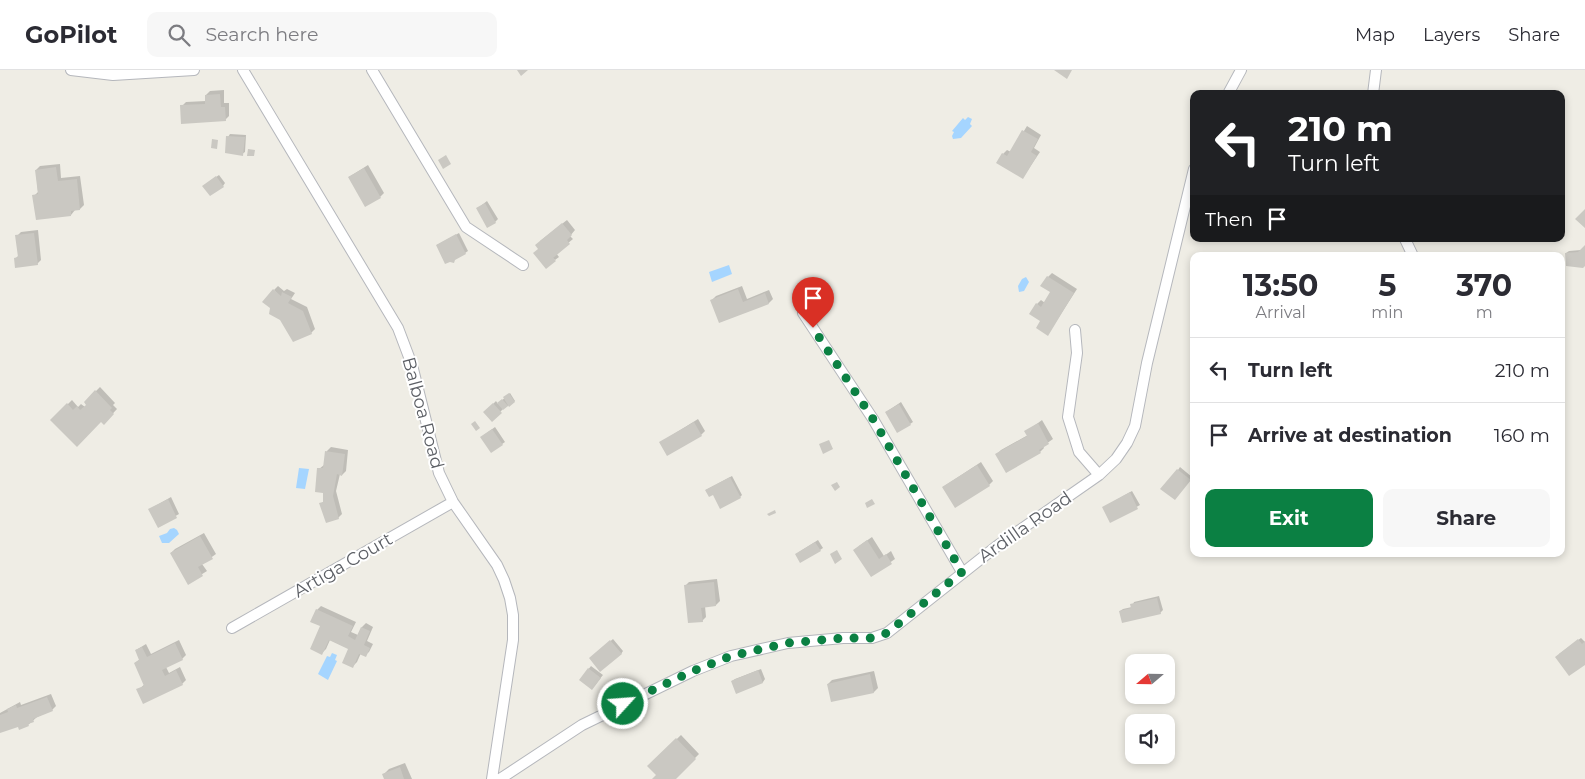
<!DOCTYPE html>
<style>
body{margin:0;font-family:Montserrat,sans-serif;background:#f7f7f7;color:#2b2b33;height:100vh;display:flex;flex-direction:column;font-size:19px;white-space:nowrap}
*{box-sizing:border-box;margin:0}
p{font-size:16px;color:#7c7c81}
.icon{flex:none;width:28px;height:28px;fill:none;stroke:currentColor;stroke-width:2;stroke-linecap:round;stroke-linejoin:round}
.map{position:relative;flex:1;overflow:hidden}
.sheet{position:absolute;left:1190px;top:182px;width:375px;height:305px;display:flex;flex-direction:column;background:#fff;border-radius:10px;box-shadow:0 2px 8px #0003}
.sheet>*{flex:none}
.top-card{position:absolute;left:1190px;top:20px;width:375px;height:152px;border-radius:10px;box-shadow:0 2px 8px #0003;background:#202124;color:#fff;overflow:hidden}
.needle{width:32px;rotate:250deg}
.buttons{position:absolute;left:1125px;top:584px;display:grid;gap:10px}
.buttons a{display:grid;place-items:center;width:50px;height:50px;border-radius:10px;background:#fff;box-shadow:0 2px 8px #0003;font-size:25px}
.pin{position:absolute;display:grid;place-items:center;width:42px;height:42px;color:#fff;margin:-51px -21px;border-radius:50% 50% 50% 0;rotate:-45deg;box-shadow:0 0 5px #0007}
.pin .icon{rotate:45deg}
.me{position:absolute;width:55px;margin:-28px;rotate:64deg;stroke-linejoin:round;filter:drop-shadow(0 0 4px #0008)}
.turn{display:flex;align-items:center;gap:18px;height:105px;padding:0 15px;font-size:22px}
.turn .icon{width:65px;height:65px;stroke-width:2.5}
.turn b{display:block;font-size:35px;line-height:42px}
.then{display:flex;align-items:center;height:48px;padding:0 15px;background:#0003;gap:10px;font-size:19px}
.eta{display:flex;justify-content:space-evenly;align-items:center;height:85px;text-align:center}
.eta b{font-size:30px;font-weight:700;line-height:35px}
.cta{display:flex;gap:10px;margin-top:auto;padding:10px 15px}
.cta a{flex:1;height:58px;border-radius:10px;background:#0b8043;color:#fff;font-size:20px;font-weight:700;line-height:58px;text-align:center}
.cta a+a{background:#f7f7f7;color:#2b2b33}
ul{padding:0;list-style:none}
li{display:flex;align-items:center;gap:15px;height:65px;padding:0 15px;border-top:1px solid #e1e1e2}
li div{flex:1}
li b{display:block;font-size:19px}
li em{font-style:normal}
header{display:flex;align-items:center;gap:30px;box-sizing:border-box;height:70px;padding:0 25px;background:#fff;border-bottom:1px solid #e1e1e2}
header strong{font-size:24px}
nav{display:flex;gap:28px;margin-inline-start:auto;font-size:18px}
.search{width:350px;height:45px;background:#f7f7f7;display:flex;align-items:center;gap:12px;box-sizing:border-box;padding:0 18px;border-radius:10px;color:#7c7c81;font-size:19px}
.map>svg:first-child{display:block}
.water{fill:#a5d5ff}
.shadow{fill:#0003}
.building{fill:#cac8c2}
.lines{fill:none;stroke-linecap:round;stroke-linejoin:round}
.minor-casing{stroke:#b5b7bc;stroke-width:12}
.minor{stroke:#fff;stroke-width:10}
.route{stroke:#0b8043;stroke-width:9;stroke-dasharray:0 16.2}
.labels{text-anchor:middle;stroke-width:4;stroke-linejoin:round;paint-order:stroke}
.street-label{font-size:18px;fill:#5d6066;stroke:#fff}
</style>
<header>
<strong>GoPilot</strong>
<div class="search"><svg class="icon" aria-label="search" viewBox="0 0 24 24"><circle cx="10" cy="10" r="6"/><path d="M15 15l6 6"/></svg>Search here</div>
<nav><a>Map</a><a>Layers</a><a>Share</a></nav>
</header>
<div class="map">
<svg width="1585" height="709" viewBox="0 0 1585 709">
<rect width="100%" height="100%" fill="#efede5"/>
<!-- water -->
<path class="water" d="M968,47l4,2 -2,5 2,2 -11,12 -8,1 -1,-3 2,-4 -2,-1 11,-13 2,2z
M729,195l3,9 -20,8 -3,-10z
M1026,207l3,5 -5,9 -5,1 -1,-6 4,-7z
M299,398l10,1 -4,20 -9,-1z
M174,458l3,2 2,4 -10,9h-7l-3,-7 8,-3 3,-4z
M332,583l5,2 -2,5 2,1 -9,19 -10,-6 9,-18 3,1z"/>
<!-- shadow -->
<path class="shadow" d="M224,20v13h5v13l-4,4 -43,-14 4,-4 20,-1v-6l4,-4z
M1027,56l14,9 -7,13 6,4 -17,25 -20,-23 4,-4 4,2z
M230,64l16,1 -1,17 -3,2 -14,-17z
M60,94l1,14 19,-2 4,29 -4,4 -5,1 -4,5 -37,-19 4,-4 -2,-22 4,-4z
M368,95l16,28 -4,4 -31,-20z
M219,105l6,8 -2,3 -17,-2z
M487,131l11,18 -3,3 -17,-14z
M567,150l8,10 -5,6 3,3 -17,14 3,4 -4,3 -16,-12 1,-7z
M38,160l3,30 -4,4 -21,-6 3,-3 -2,-19 4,-4z
M459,163l9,18 -3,2 -28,-8z
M1585,177v17l-19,-11 3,-2 12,-1z
M1052,203l25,16 -29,45 -11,-30 4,-4 4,3 7,-11 -4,-15z
M278,216l6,5 3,-2 8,4 -4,6 16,8 8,22 -4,4 -37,-43z
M742,216l5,13 22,-9 4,9 -4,4 -49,19 -8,-22 4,-4z
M100,317l15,16 -2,2 4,4 -13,14 -3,-2 -49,-1 20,-20 6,7 3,-3 4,3 3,-2 -3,-3z
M510,323l5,8 -12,8 -11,11 -7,-8 11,-11 2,3z
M901,332l12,20 -3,2 -24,-12z
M698,349l7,12 -4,4 -40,7z
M1042,350l11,19 -10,7 1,2 -4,4 -43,2 4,-4 27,-15 -2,-3z
M495,357l10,15 -13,9 -8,-16z
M331,377l17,3 -2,21 -4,4 -2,-1 -4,17 6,23 -4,4 -17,-14 3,-3v-9l-5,-23 5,-4 3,-14z
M981,392l12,19 -4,4 -46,2z
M1180,397l12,10 -15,19 1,-26z
M732,406l10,19 -2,2 -27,-3 -7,-4z
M1132,421l8,14 -29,16 -7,-14z
M171,427l8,17 -21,12 -8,-17z
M204,463l12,21 -14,10 5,7 -19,12 -17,-30 4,-4z
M872,467l12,19 7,-5 4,8 -23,16 -13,-29z
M818,470l5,8 -3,2 -21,2z
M717,509l3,22 -4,4 -11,1 1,11 -4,4 -17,-35 4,-4z
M1159,526l4,14 -3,3 -40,-2 3,-2 9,-2 2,-5z
M321,536l35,16 -5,10 7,3 4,-8 4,-4 7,4 -6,14 6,3 -4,8 -4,3 -4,-2 -4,9 -4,4 -3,-17 -20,-9 -4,9 -4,4v-27l-5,-16z
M1581,568l4,4v21l-26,-9z
M613,569l10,12 -2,3 -28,2z
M179,570l7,15 -4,4 -16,8 3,6 11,-6 6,13 -4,4 -44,6 7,-6 -10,-21 5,-4 -4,-9 10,-6 5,10z
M591,596l12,9 -9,11 -14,-6z
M761,599l4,10 -2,3 -26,10 -5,-11 3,-2z
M874,601l4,17 -4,4 -42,8 -4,-16 4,-4z
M51,624l5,12 -4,4 -15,7 -9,8h-10l-18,7v-19l20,-11 1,3z
M681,665l18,19 -25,25h-20l4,-4 -9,-9z
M405,693l7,16h-27l-2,-4 6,-6z"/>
<!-- building -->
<path class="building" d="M517,0h11l-7,6z
M1054,0h18l-5,9z
M220,24l1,13h4l1,14 -45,3 -1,-19 25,-1v-9z
M1022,60l16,9 -7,13 6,4 -14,23 -27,-16 6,-10 5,3z
M226,66l19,1 -2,19 -18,-3z
M212,69l6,1 -1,9 -6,-1z
M248,79l7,1 -1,6h-7z
M446,85l5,9 -8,5 -5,-9z
M56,97l2,14 19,-2 3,31 -9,1v5l-35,4 -4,-25 6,-1 -3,-24z
M364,98l17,30 -16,9 -17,-30z
M216,106l8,11 -14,9 -8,-10z
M485,133l11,20 -9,5 -11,-20z
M1585,139v19l-10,-9z
M562,153l10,12 -5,5 3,4 -17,14 3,3 -10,8 -13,-16 5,-4 -3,-4z
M34,163l4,32 -23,3 -1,-10 4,-1 -3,-22z
M456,164l10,20 -11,6 -1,3 -4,-1 -5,2 -9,-19z
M1585,175v21l-2,2 -17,-2 -1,-13 13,-1z
M1047,206l27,17 -26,43 -12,-8 4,-7 -11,-7 7,-11 5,4 9,-15 -10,-6z
M273,219l8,7 1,-4 10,5 -4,6 15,8 9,23 -19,8 -13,-22 -11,-6 1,-6 -8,-6z
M738,219l5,13 22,-9 4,11 -50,19 -9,-23z
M95,320l17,18 -2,2 4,4 -10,11 -3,-3 -24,25 -27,-27 17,-17 6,7 4,-4 3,4 6,-5 -2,-3z
M509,323l6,9 -6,5 -6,-10z
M502,329l6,7 -5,4 -6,-7z
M493,333l9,10 -10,9 -9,-10z
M899,334l12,21 -14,8 -12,-21z
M475,351l5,7 -4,3 -5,-7z
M694,352l8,14 -35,20 -8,-14z
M1038,353l11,21 -10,6 2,3 -35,20 -11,-19 32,-18 -3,-5z
M492,359l11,16 -12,8 -11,-16z
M829,370l4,9 -10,5 -4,-10z
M325,381l20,3 -3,22 -5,-2 -4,22 6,23 -13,4 -7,-20 4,-1v-9l-8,-1 2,-24h6z
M977,395l13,21 -35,22 -13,-21z
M1177,399l14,11 -16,20 -15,-11z
M730,407l11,21 -21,11 -7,-14 -4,2 -4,-7z
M837,412l3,5 -5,4 -4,-6z
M1130,422l8,17 -28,14 -8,-16z
M168,429l9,19 -19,10 -10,-19z
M872,429l3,5 -8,4 -2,-5z
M775,440l1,3 -7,3 -2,-2z
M200,466l13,23 -15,8 5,9 -15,9 -18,-32z
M867,470l12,19 7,-5 6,10 -21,13 -18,-27z
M815,472l6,9 -21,12 -5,-9z
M837,480l5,9 -7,5 -5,-10z
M714,512l2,24 -15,2 2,14 -15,1 -4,-38z
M1157,528l4,16 -39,9 -3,-12 12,-3 -1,-4z
M316,539l37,17 -5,10 7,4 6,-13 9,4 -6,14 6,3 -4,9 -7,-3 -6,14 -11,-5 6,-14 -19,-9 -7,15 -12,-6 10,-23 -10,-4z
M1578,569l4,5 3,-3v24l-16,11 -14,-19z
M610,570l12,14 -22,18 -11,-14z
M175,573l8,17 -21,10 3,6 11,-6 7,15 -40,19 -7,-15 8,-3 -10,-23 5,-3 -4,-10 7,-3 5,10z
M588,598l13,10 -9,12 -13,-10z
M758,600l5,13 -27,11 -5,-13z
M870,604l4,19 -43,9 -4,-18z
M47,627l6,14 -20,8 1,3 -6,2 1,2 -10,4 -1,-3 -18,6v-18l8,-3 -1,-3 9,-4 1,3z
M676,668l20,21 -20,20h-24l4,-4 -9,-9z
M400,697l4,12h-20l-2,-5z"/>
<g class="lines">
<defs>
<path id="minor" d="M71,0l42,5 81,-5
M243,0l155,258 14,37 27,108 14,29 44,63 7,15 6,18 3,17v25l-21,139
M372,0l94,157 57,38
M1228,24l13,-24
M1373,24l3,-24
M1405,169l8,17
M803,243l70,106 89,153
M1075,260l2,23 -9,64 11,35 20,23
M232,558l221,-126
M500,709l82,-54 111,-54 38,-15 57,-13 55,-5h29l15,-5 110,-87 102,-71 17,-16 11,-16 8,-17 12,-63 47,-194"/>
</defs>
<!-- minor casing -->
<use href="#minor" class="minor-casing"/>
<!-- minor -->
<use href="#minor" class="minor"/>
</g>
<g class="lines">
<!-- route -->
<path class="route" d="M623,634l70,-33 38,-15 57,-13 55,-5h29l15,-5 75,-61 -89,-153 -60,-91"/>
</g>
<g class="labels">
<!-- street labels -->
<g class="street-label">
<text transform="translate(423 343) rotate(75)" y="6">Balboa Road</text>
<text transform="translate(1025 457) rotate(-35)" y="6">Ardilla Road</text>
<text transform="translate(343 495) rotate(-30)" y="6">Artiga Court</text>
</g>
</g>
</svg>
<div class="buttons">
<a><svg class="needle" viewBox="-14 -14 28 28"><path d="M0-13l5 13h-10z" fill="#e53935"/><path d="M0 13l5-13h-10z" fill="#7c7c81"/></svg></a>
<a><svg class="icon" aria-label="sound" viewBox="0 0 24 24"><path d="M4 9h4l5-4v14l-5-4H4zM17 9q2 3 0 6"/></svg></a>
</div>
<div class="pin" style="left:813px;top:258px;background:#d93025"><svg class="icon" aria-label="arrive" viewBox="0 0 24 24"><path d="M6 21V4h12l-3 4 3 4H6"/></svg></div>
<svg class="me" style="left:623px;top:634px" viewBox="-20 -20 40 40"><circle r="17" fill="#0b8043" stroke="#fff" stroke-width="3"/><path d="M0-11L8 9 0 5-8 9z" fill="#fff"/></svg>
<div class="top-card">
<div class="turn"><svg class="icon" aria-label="left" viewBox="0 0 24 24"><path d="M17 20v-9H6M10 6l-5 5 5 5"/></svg><div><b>210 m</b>Turn left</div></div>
<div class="then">Then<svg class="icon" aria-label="arrive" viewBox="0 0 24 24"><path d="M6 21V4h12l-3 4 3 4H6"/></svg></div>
</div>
<section class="sheet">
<div class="eta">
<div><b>13:50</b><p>Arrival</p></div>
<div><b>5</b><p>min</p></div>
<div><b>370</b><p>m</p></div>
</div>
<ul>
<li><svg class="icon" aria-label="left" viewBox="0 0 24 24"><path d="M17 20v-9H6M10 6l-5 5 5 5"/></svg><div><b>Turn left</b></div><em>210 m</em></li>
<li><svg class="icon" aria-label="arrive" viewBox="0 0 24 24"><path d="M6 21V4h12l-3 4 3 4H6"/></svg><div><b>Arrive at destination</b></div><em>160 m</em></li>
</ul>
<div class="cta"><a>Exit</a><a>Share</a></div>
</section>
</div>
